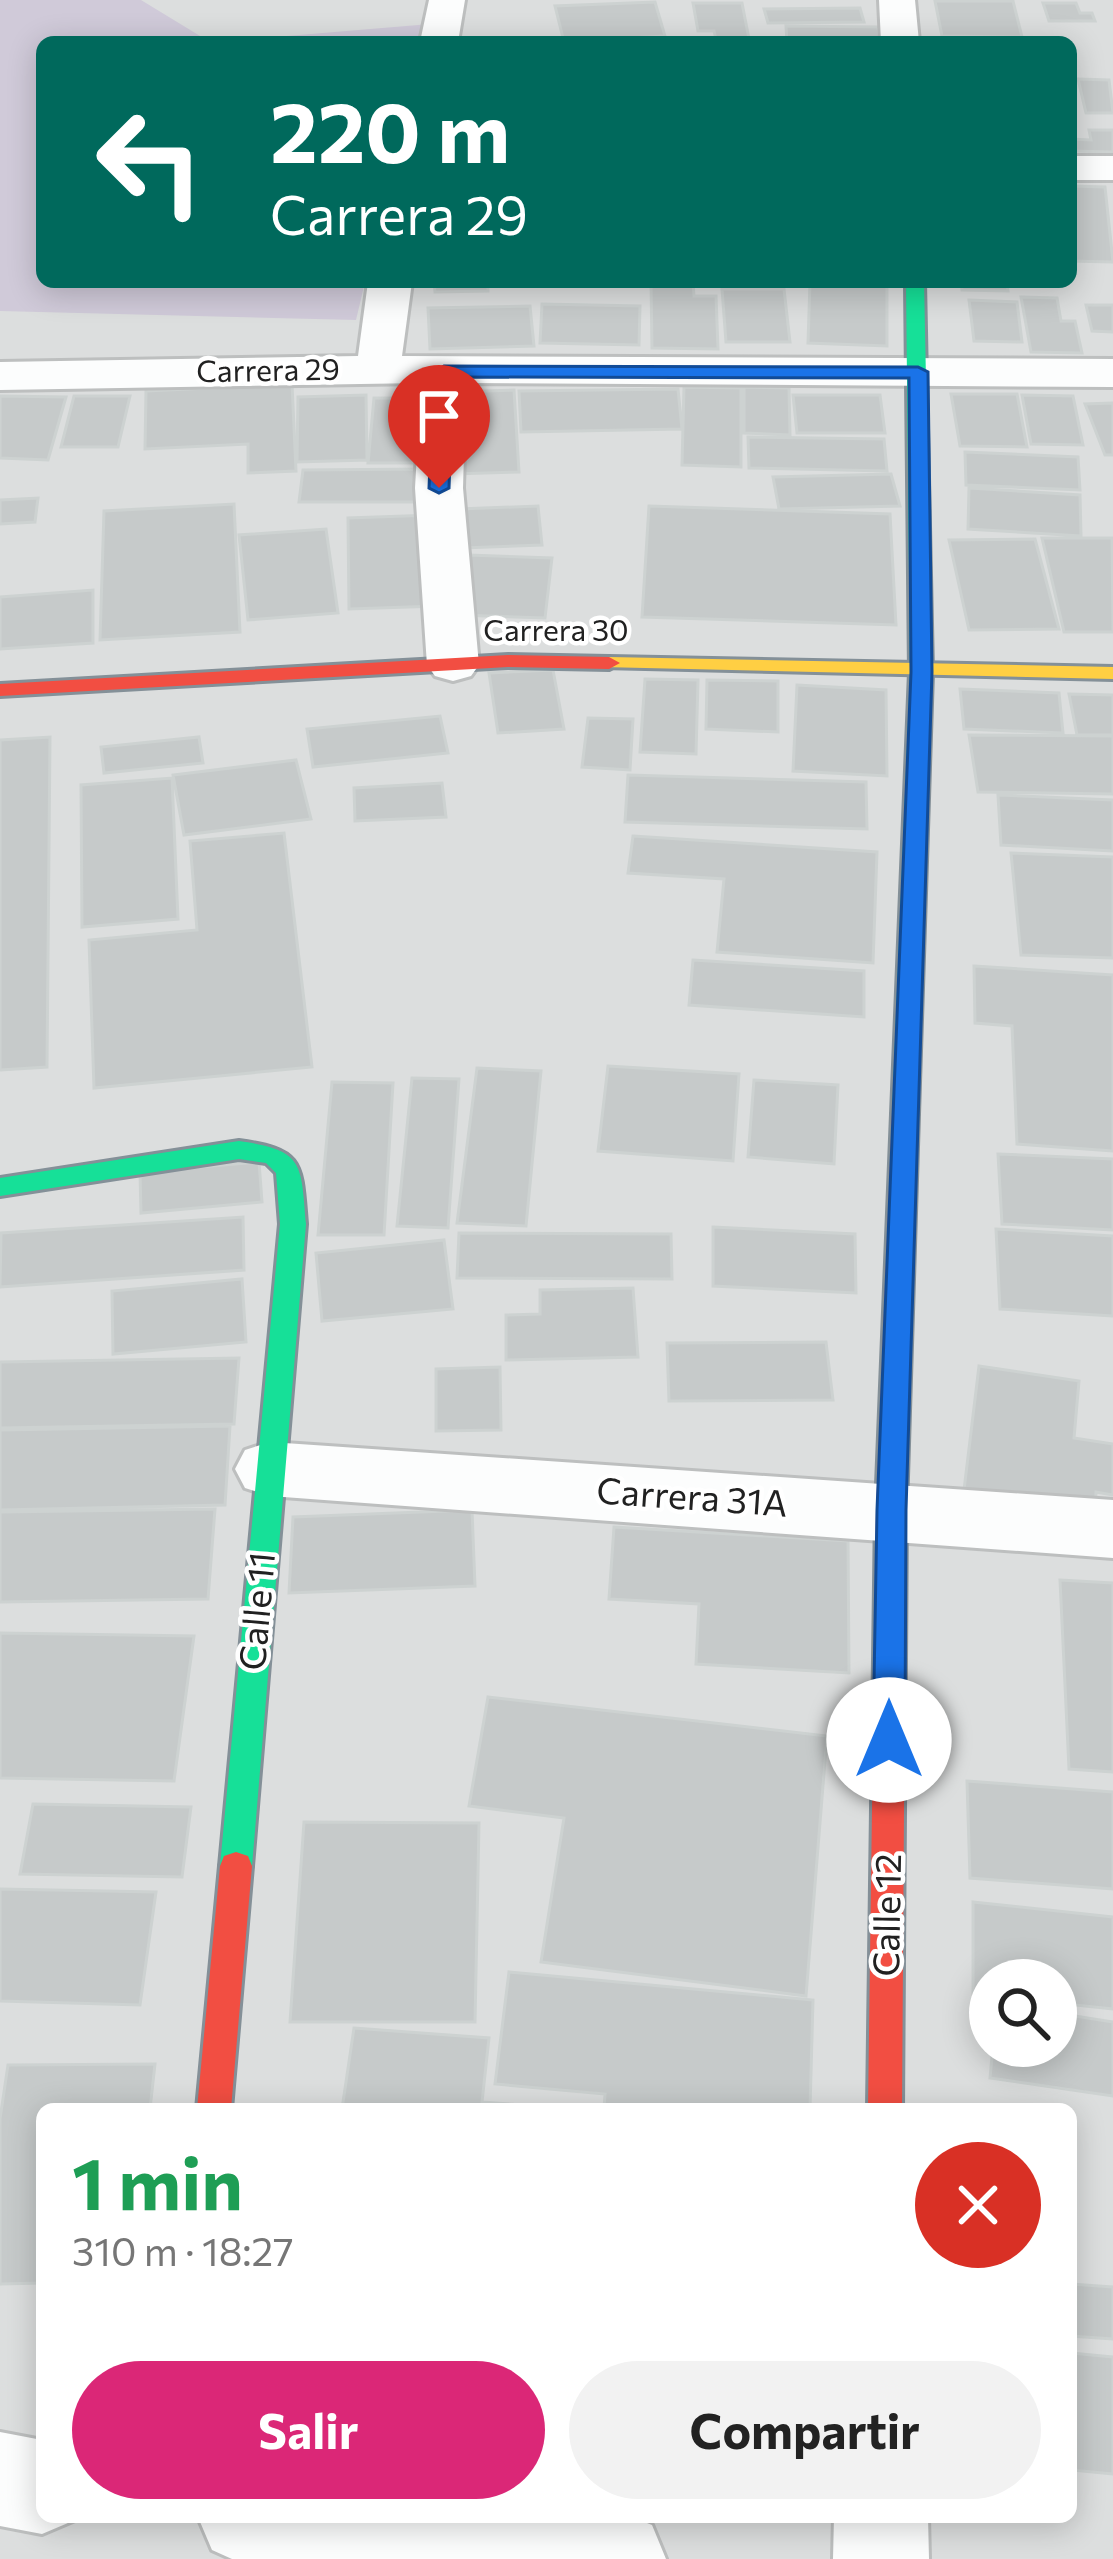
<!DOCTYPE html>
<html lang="es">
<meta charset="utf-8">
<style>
body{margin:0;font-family:Commissioner,sans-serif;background:#f2f2f2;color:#222;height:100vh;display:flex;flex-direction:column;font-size:45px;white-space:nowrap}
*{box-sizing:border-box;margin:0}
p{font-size:39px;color:#767676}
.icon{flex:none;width:66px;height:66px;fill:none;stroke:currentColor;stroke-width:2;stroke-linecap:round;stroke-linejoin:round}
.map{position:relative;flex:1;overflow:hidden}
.panel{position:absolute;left:36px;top:2103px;width:1041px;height:420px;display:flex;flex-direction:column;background:#fff;border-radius:18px;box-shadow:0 6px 30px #0003}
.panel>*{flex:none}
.banner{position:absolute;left:36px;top:36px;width:1041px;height:252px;border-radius:18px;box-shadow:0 6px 30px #0003;background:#00695c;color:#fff;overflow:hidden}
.fabs{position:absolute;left:969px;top:1959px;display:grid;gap:24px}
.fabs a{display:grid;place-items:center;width:108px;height:108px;border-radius:50%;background:#fff;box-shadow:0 6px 30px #0003;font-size:60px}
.pin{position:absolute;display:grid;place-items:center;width:102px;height:102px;color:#fff;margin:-123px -51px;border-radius:50% 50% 50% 0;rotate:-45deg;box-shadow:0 0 12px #0007}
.pin .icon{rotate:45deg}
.me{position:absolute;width:132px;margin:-66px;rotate:0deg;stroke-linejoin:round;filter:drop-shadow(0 0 9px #0008)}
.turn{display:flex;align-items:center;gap:42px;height:252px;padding:0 36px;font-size:54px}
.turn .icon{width:156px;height:156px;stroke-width:2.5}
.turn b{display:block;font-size:84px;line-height:102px}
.round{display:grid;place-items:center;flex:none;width:126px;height:126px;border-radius:63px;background:#f2f2f2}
.headline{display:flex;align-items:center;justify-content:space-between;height:204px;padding:0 36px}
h1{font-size:72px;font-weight:700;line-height:90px;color:#1e9e55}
.primary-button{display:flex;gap:24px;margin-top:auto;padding:24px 36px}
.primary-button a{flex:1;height:138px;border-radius:72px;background:#db2777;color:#fff;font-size:48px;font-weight:700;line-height:138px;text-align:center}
.primary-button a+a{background:#f2f2f2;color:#222}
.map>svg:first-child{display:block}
.residential{fill:#dcdede;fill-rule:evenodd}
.cemetery{fill:#d0cad9}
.building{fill:#c6caca;stroke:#cdd2d1;stroke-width:3}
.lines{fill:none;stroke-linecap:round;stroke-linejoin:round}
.street-casing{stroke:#bdbfbf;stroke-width:6}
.fast-casing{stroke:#849098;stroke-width:6}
.slow-casing{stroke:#849098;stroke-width:6}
.jam-casing{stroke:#849098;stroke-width:6}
.street{fill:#fcfdfd;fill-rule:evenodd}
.fast{fill:#16e098;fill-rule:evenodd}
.slow{fill:#ffcf43;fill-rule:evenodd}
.jam{fill:#f24e42;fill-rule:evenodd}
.route{fill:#1a73e8;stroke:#114b97;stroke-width:3}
.labels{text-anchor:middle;stroke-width:9;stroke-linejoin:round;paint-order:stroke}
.far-street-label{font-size:30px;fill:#212121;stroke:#fff}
.street-label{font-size:36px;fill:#212121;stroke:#fff}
</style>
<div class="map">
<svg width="1113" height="2559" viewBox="0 0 1113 2559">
<rect width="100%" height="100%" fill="#ebefef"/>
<!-- residential -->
<path class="residential" d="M0,0h1113v2559h-1113zM42,42h1029v240h-1029zM990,1980h66v66h-66zM42,2109h1029v408h-1029z"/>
<!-- cemetery -->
<path class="cemetery" d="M0,0h141l69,42h-168v240h323l-9,38 -356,-9z
M430,24l-5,18h-209z"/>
<!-- building -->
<path class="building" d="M935,1h78l9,36 -80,-1z
M655,2l10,34 -35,2 1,4h-67l-9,-36z
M693,3h49l7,36h-33l-2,-8h-16z
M1043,3h33l4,10h12l3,8h-46z
M860,8l4,14 -96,1 -4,-14z
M786,26l92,1 2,15h-93z
M1078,79l31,1 4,33h-27z
M1089,130h24v22l-42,-1v-12l20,1z
M1071,186l34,1 8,75 -42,-1z
M434,282h54v9l-53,1z
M651,282h42l1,14h22l2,53 -66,-1z
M810,282h77v64l-79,-3z
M961,282h46l1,9 -46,-1z
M722,289h62l6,53h-64z
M1021,297l36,1 4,23h14l7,32 -51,-1z
M969,300l48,2 5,40 -48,-1z
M542,304l98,2 -1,39 -99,-2z
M1086,305h27v27l-21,-1z
M530,306l4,40 -104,3 -2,-41z
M292,384l4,87 -48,2v-29l-103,5 1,-58z
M684,387l57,1v79l-59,-2z
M744,387l45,1 1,47 -46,-2z
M678,389l4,40 -161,3 -2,-41z
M514,390l5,82 -66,2 -1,-82z
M951,394h66l10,53 -67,-1z
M366,395l1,65 -70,2 1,-65z
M793,395h87l5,38h-88z
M1022,395l51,1 10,49 -52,-1z
M0,396l66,1 -18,63 -48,-2z
M74,396h56l-12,51h-57z
M374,398h57l-5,65h-58z
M1113,403v52h-8l-20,-51z
M748,437l136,2 3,32 -138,-3z
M965,452l113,5 2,33 -114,-5z
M427,469l-1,33h-127l4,-32z
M891,474l9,32 -121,3 -6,-32z
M969,488l111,7 1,41 -113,-7z
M38,498l-3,24 -35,2v-24z
M234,504l6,128 -140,8 4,-129z
M538,506l4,39 -80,3 -3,-39z
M649,506l241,8 6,111 -254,-8z
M433,515l5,91 -89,3 -1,-91z
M326,529l12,84 -90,7 -9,-85z
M1042,538h70l1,94h-49z
M1035,539l24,90 -90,1 -20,-90z
M468,555l84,3 -7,60 -87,-3z
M93,590v53l-93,6v-52z
M553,670l11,59 -66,4 -9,-60z
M645,679l53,1 -2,74 -56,-2z
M707,680l71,1v51l-72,-3z
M797,685l89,5 1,86 -94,-5z
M960,689l99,4 4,40 -99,-4z
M1069,694l44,1v40h-36z
M440,716l8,37 -135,14 -6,-38z
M588,718l45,1 -3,51 -48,-3z
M969,735l144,1v58l-135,-2z
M50,737l-3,330 -47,3v-330z
M199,737l4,26 -99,10 -3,-26z
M296,760l15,59 -127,16 -11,-60z
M628,775l238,7 1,47 -242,-7z
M172,778l6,141 -96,8 -1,-142z
M442,783l4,34 -91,4 -1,-33z
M998,795l115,5v51l-112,-6z
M284,833l28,234 -218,21 -5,-148 108,-10 -7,-89z
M633,836l244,16 -4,111 -156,-11 7,-73 -96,-6z
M1011,853l102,4v101l-92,-3z
M693,960l171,11v46l-175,-12z
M974,966l139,9v176l-96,-7 -5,-118 -37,-3z
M608,1066l131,8 -6,87 -135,-10z
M477,1068l64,3 -15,155 -69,-3z
M412,1078l47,1 -11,149 -51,-2z
M754,1080l84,5 -4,79 -86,-7z
M332,1082l61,1 -9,152h-66z
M998,1154l115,5v71l-111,-6z
M259,1162l3,40 -121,11 -1,-41z
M243,1217l1,53 -244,17 1,-54z
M713,1227l142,7 1,59 -143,-7z
M996,1229l117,7v80l-113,-7z
M459,1233l212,1 1,45 -215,-1z
M444,1240l9,69 -131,12 -6,-68z
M242,1279l4,63 -133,12 -1,-63z
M633,1288l5,69 -132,3v-45l34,-1v-24z
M826,1342l7,58 -164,1 -2,-58z
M239,1358l-5,66 -234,4v-66z
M979,1366l100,15 -5,57 39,6v51l-17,-3 -1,19 -131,-21z
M500,1367l1,63 -65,1v-62z
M230,1426l-5,79 -225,5v-80z
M215,1509l-7,90 -208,3v-90z
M472,1510l3,76 -186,7 4,-76z
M614,1527l234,14 1,132 -153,-9 3,-60 -90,-5z
M1060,1580l53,3v189l-44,-3z
M0,1633l194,3 -20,145 -174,-3z
M488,1697l339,39 -21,260 -265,-34 23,-144 -95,-12z
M967,1781l146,11v97l-143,-11z
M33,1804l158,3 -9,70 -162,-3z
M304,1822l175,1 -4,199h-185z
M0,1889l156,3 -16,113 -140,-4z
M973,1902l140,15v92l-57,-6v-23h-66v16l-17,-2z
M509,1972l304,28 -3,109h-206l1,-15 -110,-10z
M1056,2013l57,9v74l-123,-18 3,-32h63z
M354,2028l135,10 -7,64 95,7h-235z
M155,2064l-5,45h-108v174l-42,1v-165l8,-54z
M1071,2284l42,3v52l-42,-3z
M1071,2353l42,4v117l-42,-4z"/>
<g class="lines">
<defs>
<path id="street" d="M429,0h36l-7,42h-38z
M879,0h36l4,42h-38z
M1071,156h42v24h-42z
M368,282h44l-10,74 711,3v28l-647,-4 -3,105 16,177 -8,11 -18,5 -18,-5 -8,-11 -12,-177 6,-105 -421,7v-28l358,-6z
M270,1442l843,58v58l-843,-62 -25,-8 -10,-19 10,-19z
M0,2432l42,8v77l33,3 -33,14 -42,-8z
M198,2517h434l20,8 14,34h-434l-20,-9z
M834,2517h94l1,42h-96z"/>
<path id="fast" d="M906,282h18l8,390 -14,442 -13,9 -13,-9 18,-442z
M239,1141c65,9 62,22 67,83l-54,642 -4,10 -12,4 -12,-4 -4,-10 60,-642 -4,-51 -10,-10 -27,-4 -239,37v-18z"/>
<path id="slow" d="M609,657l504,10v12l-511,-12v-8z"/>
<path id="jam" d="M508,655l101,2 11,6 -11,6 -101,-2 -508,29v-12z
M905,1105l13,9 -12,396 -4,599h-34l8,-599 16,-396z
M236,1852l12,4 4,10 -21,243h-34l23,-243 4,-10z"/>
</defs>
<!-- street casing -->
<use href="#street" class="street-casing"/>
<!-- fast casing -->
<use href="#fast" class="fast-casing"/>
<!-- slow casing -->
<use href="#slow" class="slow-casing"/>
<!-- jam casing -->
<use href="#jam" class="jam-casing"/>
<!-- street -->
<use href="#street" class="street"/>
<!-- fast -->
<use href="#fast" class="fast"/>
<!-- slow -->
<use href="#slow" class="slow"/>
<!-- jam -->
<use href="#jam" class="jam"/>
</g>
<!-- route -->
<path class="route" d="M444,366l474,1 10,5 4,300 -26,838 -1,230 -5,10 -11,4 -11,-4 -5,-10 4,-230 34,-838 -2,-294 -456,-1 -4,111 -10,5 -10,-5 5,-116z"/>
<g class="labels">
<!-- far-street labels -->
<g class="far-street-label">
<text transform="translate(268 371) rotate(-1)" y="10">Carrera 29</text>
<text x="556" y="641">Carrera 30</text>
</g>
<!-- street labels -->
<g class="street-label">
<text transform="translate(692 1497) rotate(4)" y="13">Carrera 31A</text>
<text transform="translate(257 1611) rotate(-85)" y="13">Calle 11</text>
<text transform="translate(887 1915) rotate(-89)" y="13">Calle 12</text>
</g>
</g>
</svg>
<div class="fabs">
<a><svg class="icon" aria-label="search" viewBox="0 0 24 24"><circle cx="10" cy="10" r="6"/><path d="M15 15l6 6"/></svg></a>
</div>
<div class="pin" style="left:439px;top:488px;background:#d93025"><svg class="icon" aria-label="arrive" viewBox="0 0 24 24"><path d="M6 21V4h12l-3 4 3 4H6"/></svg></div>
<svg class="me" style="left:889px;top:1740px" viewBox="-20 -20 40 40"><circle r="19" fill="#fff"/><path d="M0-13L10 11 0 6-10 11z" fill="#1a73e8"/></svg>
<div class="banner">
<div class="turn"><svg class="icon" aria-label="left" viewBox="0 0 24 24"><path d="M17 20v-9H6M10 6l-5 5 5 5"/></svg><div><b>220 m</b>Carrera 29</div></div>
</div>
<section class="panel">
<div class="headline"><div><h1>1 min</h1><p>310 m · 18:27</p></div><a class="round" style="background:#d93025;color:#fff"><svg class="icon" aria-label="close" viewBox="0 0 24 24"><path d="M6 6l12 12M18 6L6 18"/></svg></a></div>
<div class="primary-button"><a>Salir</a><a>Compartir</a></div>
</section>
</div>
